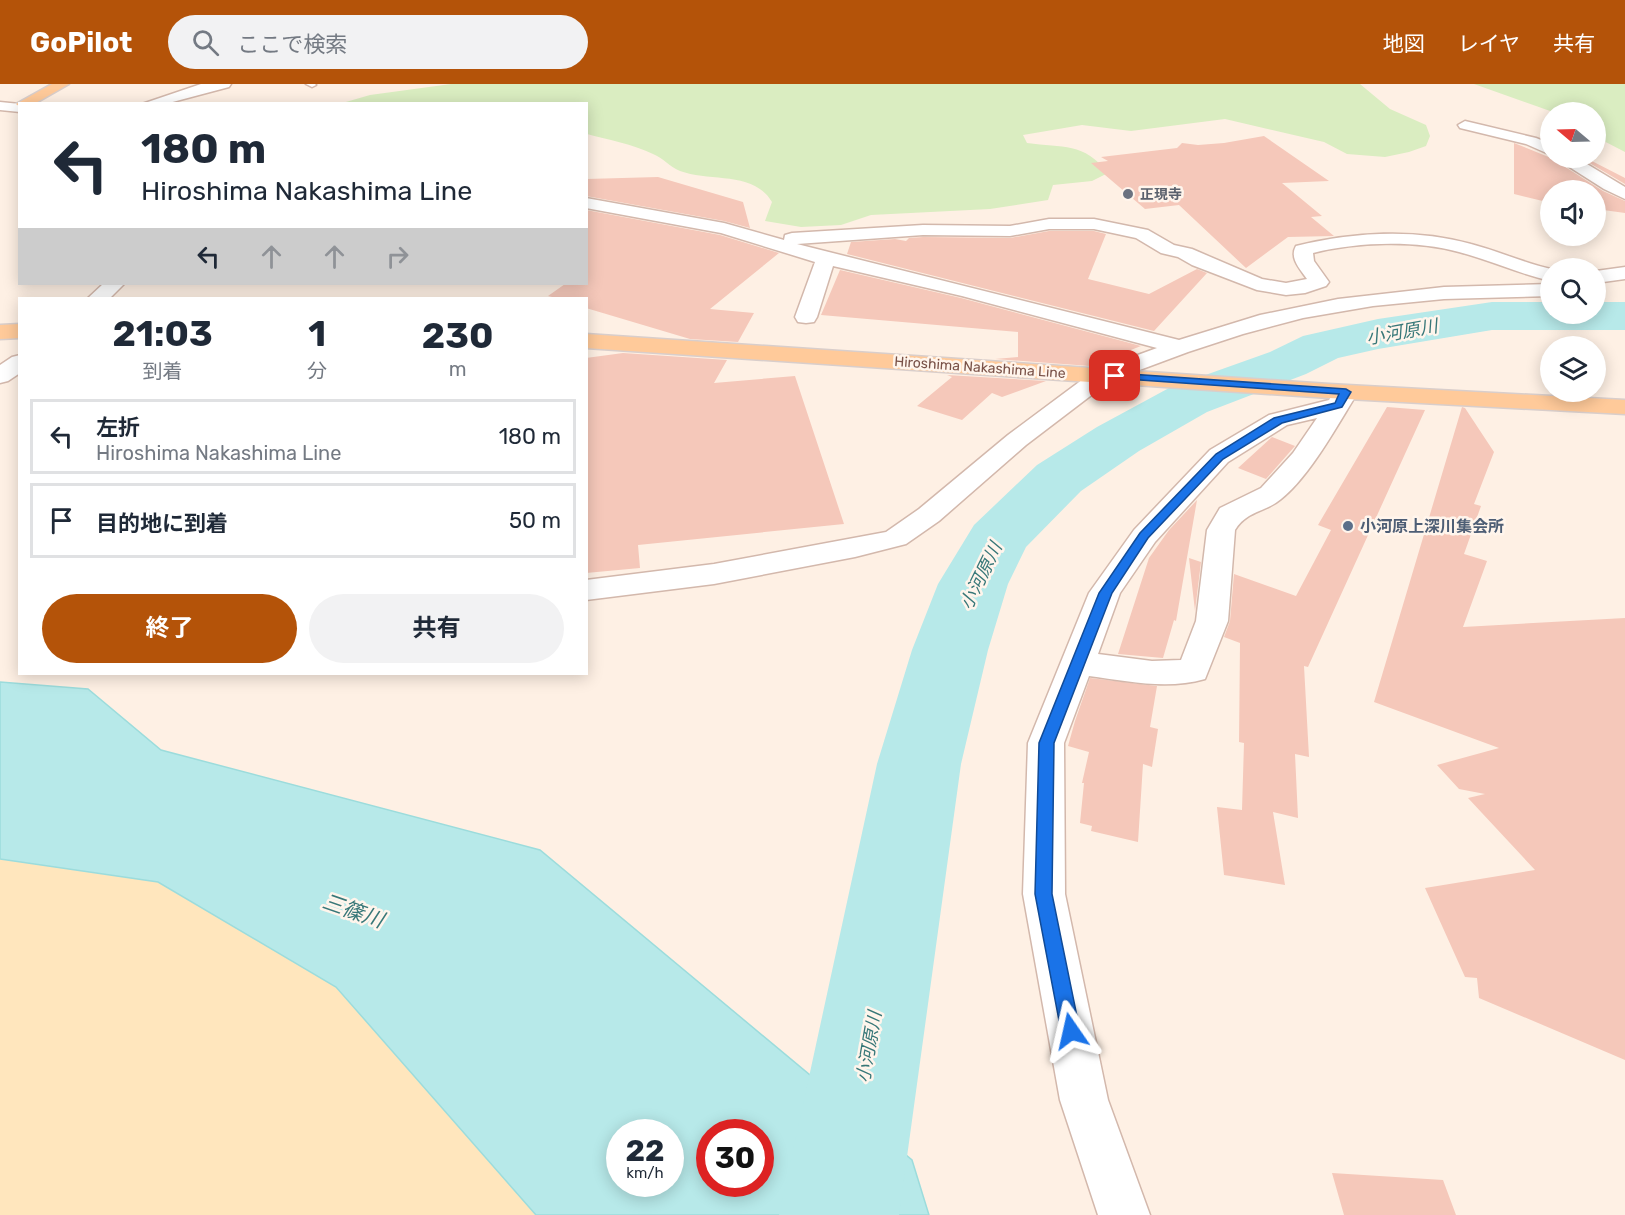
<!DOCTYPE html>
<html lang="ja">
<meta charset="utf-8">
<style>
body{margin:0;font-family:Rubik,"Noto Sans JP",sans-serif;background:#f2f2f3;color:#1f2937;height:100vh;display:flex;flex-direction:column;font-size:22px;white-space:nowrap}
*{box-sizing:border-box;margin:0}
p{font-size:20px;color:#747a83}
.icon{flex:none;width:33px;height:33px;fill:none;stroke:currentColor;stroke-width:2;stroke-linecap:round;stroke-linejoin:round}
.map{position:relative;flex:1;overflow:hidden}
.sheet{position:absolute;left:18px;top:213px;width:570px;height:378px;display:flex;flex-direction:column;background:#fff;border-radius:0px;box-shadow:0 3px 15px #0003}
.sheet>*{flex:none}
.top-card{position:absolute;left:18px;top:18px;width:570px;height:183px;border-radius:0px;box-shadow:0 3px 15px #0003;background:#fff;color:#1f2937;overflow:hidden}
.needle{width:39px;rotate:289deg}
.fabs{position:absolute;left:1540px;top:18px;display:grid;gap:12px}
.fabs a{display:grid;place-items:center;width:66px;height:66px;border-radius:50%;background:#fff;box-shadow:0 3px 15px #0003;font-size:30px}
.speed{position:absolute;left:606px;top:1035px;display:flex;gap:12px;font-size:30px;font-weight:700;text-align:center}
.speed>*{display:grid;place-content:center;width:78px;height:78px;border-radius:50%;background:#fff;box-shadow:0 3px 15px #0003;line-height:1}
.speed small{font-size:15px;font-weight:400}
.speed .limit{border:9px solid #d22;background:#fff;color:#111}
.pin{position:absolute;display:grid;place-items:center;width:51px;height:51px;color:#fff;margin:-26px;border-radius:12px;box-shadow:0 3px 9px #0006}
.me{position:absolute;width:66px;margin:-33px;rotate:349deg;stroke-linejoin:round;filter:drop-shadow(0 0 4px #0008)}
.turn{display:flex;align-items:center;gap:21px;height:126px;padding:0 24px;font-size:27px}
.turn .icon{width:78px;height:78px;stroke-width:2.5}
.turn b{display:block;font-size:42px;line-height:51px}
.lanes{display:flex;align-items:center;height:57px;padding:0 24px;background:#0003;justify-content:center;gap:30px;direction:ltr}
.lanes .off{opacity:.35}
.eta{display:flex;justify-content:space-evenly;align-items:center;height:102px;text-align:center}
.eta b{font-size:36px;font-weight:700;line-height:42px}
.action{display:flex;gap:12px;margin-top:auto;padding:12px 24px}
.action a{flex:1;height:69px;border-radius:36px;background:#b45309;color:#fff;font-size:24px;font-weight:700;line-height:69px;text-align:center}
.action a+a{background:#f2f2f3;color:#1f2937}
ul{padding:0;list-style:none}
li{display:flex;align-items:center;gap:18px;height:75px;margin:0 12px 9px;padding:0 12px;border:3px solid #e0e1e3;border-radius:0px}
li div{flex:1}
li b{display:block;font-size:22px}
li em{font-style:normal}
header{display:flex;align-items:center;gap:36px;box-sizing:border-box;height:84px;padding:0 30px;background:#b45309;color:#fff}
header strong{font-size:28px}
nav{display:flex;gap:33px;margin-inline-start:auto;font-size:21px}
.search{width:420px;height:54px;background:#f2f2f3;display:flex;align-items:center;gap:15px;box-sizing:border-box;padding:0 21px;border-radius:33px;color:#747a83;font-size:22px}
.map>svg:first-child{display:block}
.green{fill:#daedc1}
.sand{fill:#ffe6bd}
.water{fill:#b7e9e9;stroke:#9cdcdc;stroke-width:1.5;fill-rule:evenodd}
.lines{fill:none;stroke-linecap:round;stroke-linejoin:round}
.river{fill:#b7e9e9;fill-rule:evenodd}
.building{fill:#f5c8ba}
.service-casing{stroke:#d3b8ac;stroke-width:3}
.minor-casing{stroke:#d3b8ac;stroke-width:3}
.primary-casing{stroke:#d9cecb;stroke-width:3}
.service{fill:#fff;fill-rule:evenodd}
.minor{fill:#fff;fill-rule:evenodd}
.primary{fill:#ffca9a;fill-rule:evenodd}
.route{fill:#1a73e8;stroke:#114b97;stroke-width:1.5}
.worship-dot{fill:#6b7280;stroke:#fff5ec;stroke-width:2}
.service-dot{fill:#5c6f8a;stroke:#fff5ec;stroke-width:2}
.labels{text-anchor:middle;stroke-width:5;stroke-linejoin:round;paint-order:stroke}
.far-worship-label{font-size:14px;font-weight:bold;fill:#5b616d;stroke:#fff5ec;text-anchor:start}
.far-street-label{font-size:14px;fill:#795147;stroke:#fff5ec}
.service-label{font-size:16px;font-weight:bold;fill:#4e5e75;stroke:#fff5ec;text-anchor:start}
.water-label{font-size:18px;font-style:italic;fill:#377778;stroke:#fff5ec}
.near-water-label{font-size:21px;font-style:italic;fill:#377778;stroke:#fff5ec}
</style>
<header>
<strong>GoPilot</strong>
<div class="search"><svg class="icon" aria-label="search" viewBox="0 0 24 24"><circle cx="10" cy="10" r="6"/><path d="M15 15l6 6"/></svg>ここで検索</div>
<nav><a>地図</a><a>レイヤ</a><a>共有</a></nav>
</header>
<div class="map">
<svg width="1625" height="1131" viewBox="0 0 1625 1131">
<rect width="100%" height="100%" fill="#fef0e4"/>
<!-- green -->
<path class="green" d="M451,0h909l30,25 36,16 4,11 -4,10 -17,6 -24,5 -38,-3 -23,-12 -99,-23 -94,12 -49,-6 -59,10 4,8c36,5 57,-1 81,30l-16,8 -39,4 -5,15 -58,9 -119,6 -30,10 -40,2 -36,-6 7,-19c-18,-31 -62,-20 -92,-31 -10,-4 -17,-13 -27,-17 -21,-10 -44,-14 -66,-20l-1,-30h-247l31,-9z
M1474,0h151v68l-29,-15v-25h-43z"/>
<!-- sand -->
<path class="sand" d="M0,775l158,23 178,105 200,228h-536z"/>
<!-- water -->
<path class="water" d="M0,598l88,7 73,61 379,100 372,310 17,55h-393l-200,-228 -178,-105 -158,-23zM670,1048v52h-50v-52zM760,1048v52h-50v-52z"/>
<g class="lines">
<!-- river -->
<path class="river" d="M1492,218h59v12h45v-12h29v28h-133l-114,19 -40,9 -32,16 -99,38 -68,39 -58,40 -55,56 -18,37 -20,66 -27,114 -62,451h-120l98,-451 35,-114 26,-66 36,-59 63,-60 60,-38 72,-39 101,-36 33,-16 75,-17z"/>
</g>
<!-- building -->
<path class="building" d="M1264,52l65,45 -47,2 40,33 -11,1 23,19 -46,1 -42,31 -67,-63 -34,4 -54,-46 17,-2 -7,-4 76,-9 5,-5 16,2 26,-2z
M1514,59l37,15h6l2,5 44,28 22,10v12l-29,-4v-19h-45v13l-37,-9z
M1581,74h5l39,20v6z
M658,93l85,25 7,26 -26,-7 -138,-25v-17z
M586,126l134,25 59,18 -69,56 44,4 -16,29 -48,-3 -104,-31v-10h-30l-8,-2 17,-12h21z
M1049,147h45l12,3 -18,45 61,15 48,-25 10,4 -53,58 -307,-77 4,-12 44,-3 11,2 3,-3 14,-1 87,1z
M840,186l121,28 180,48 -51,20 -95,-7 23,-2v-25l-197,-17z
M623,269l104,7 -13,23 81,-7 49,148 -206,21 2,23 -54,5v-215z
M947,291l99,6 -44,16 -10,-4 -30,27 -45,-14 35,-29z
M1387,323l38,3 -117,257 -4,-1 5,91 -14,-3 3,64 -25,-6 12,73 -61,-10 -7,-68 25,3 2,-67 -5,-1 1,-99 -16,-6 6,-16 4,-47 62,22 35,-66 -13,-5z
M1462,323l3,1 29,44 -20,52 7,2 -17,48 23,7 -24,66 162,-9v442l-146,-62 -2,-20 -12,-1 -40,-89 110,-18 -67,-72 17,-4 -26,-5 -22,-24 62,-17 -125,-46z
M1272,353l23,9 -29,33 -28,-11z
M1197,416l-21,121 -2,-1 -11,38 -45,-4 31,-96 20,-28z
M1189,474l12,4 -6,49z
M1090,594l67,8 -7,41 8,2 -6,38 -9,-3 -5,78 -47,-11 1,-5 -12,-3 4,-40h-2l7,-31 -21,-6 7,-25z
M1332,1089l111,7 13,35h-112z"/>
<g class="lines">
<defs>
<path id="service" d="M306,0h9l1,1 -4,2z"/>
<path id="minor" d="M201,0h30l-2,3 -64,17h-23z
M0,18l20,2v8l-20,-2z
M1465,37l71,17 15,6v11l-25,-11 -66,-16 -2,-3z
M1559,74h18l48,29v12l-21,-10 -44,-28z
M586,114l138,25 60,17 1,-5 7,-2 131,-8 87,1 39,-7h45l54,11 26,15 18,4 70,30 24,4 21,-4c-7,-10 -18,-21 -11,-33 56,-14 119,-18 175,-2 27,7 53,19 80,25v12c-32,-7 -61,-21 -92,-29 -45,-12 -101,-10 -146,1l1,8 15,21 -3,4 -21,7 -19,2 -29,-5 -65,-25 -14,-8 -17,-4 -25,-15 -42,-9h-45l-39,7 -87,-1 -126,9 382,96 81,-25 78,-16 106,-12 107,-3v12l-107,3 -71,7 -70,12 -60,16 -55,18 -78,29 -84,64 -87,76 -33,23 -51,13 -141,27 -128,16v-20l128,-16 172,-32 33,-23 89,-74 86,-64 63,-23 -195,-52 -129,-30 -16,51 -3,5 -8,1 -8,-1 -3,-5 20,-55 -94,-29 -135,-25z
M1625,183v12l-29,4v-12z
M103,200h21l-14,14h-22z
M20,271v18l-12,8 -8,2v-18l12,-8z
M1343,306l9,2 3,5c-18,29 -46,80 -74,102 -15,13 -35,12 -46,31l-7,91 -23,58c-38,11 -78,2 -116,-3l-25,67 1,151 43,206 42,115h-52l-38,-115 -37,-206 5,-151 61,-150 45,-63 76,-80 59,-35 60,-15 5,-8zM1317,334l-24,35 -32,35 -41,20 -13,22 -11,91 -15,39 -29,1 -54,-7 22,-61 35,-51 73,-80 59,-37z"/>
<path id="primary" d="M52,0h17l-35,20h-14v3l-4,-3z
M20,240v14l-20,1v-14z
M586,250l743,50 296,16v14l-296,-16 -743,-50z"/>
</defs>
<!-- service casing -->
<use href="#service" class="service-casing"/>
<!-- minor casing -->
<use href="#minor" class="minor-casing"/>
<!-- primary casing -->
<use href="#primary" class="primary-casing"/>
<!-- service -->
<use href="#service" class="service"/>
<!-- minor -->
<use href="#minor" class="minor"/>
<!-- primary -->
<use href="#primary" class="primary"/>
</g>
<!-- route -->
<path class="route" d="M1115,289l231,16 5,3 -9,15 -60,16 -59,36 -75,79 -36,55 -58,150 -2,151 28,137 -2,7 -7,2 -7,-2 -3,-7 -26,-137 4,-151 60,-150 41,-60 76,-79 58,-36 61,-15 4,-9 -227,-16v-4z"/>
<!-- markers -->
<circle class="worship-dot" cx="1128" cy="110" r="6"/>
<circle class="service-dot" cx="1348" cy="442" r="6"/>
<g class="labels">
<!-- far-worship labels -->
<g class="far-worship-label">
<text x="1140" y="115">正現寺</text>
</g>
<!-- far-street labels -->
<g class="far-street-label">
<text transform="translate(980 283) rotate(4)" y="5">Hiroshima Nakashima Line</text>
</g>
<!-- service labels -->
<g class="service-label">
<text x="1360" y="448">小河原上深川集会所</text>
</g>
<!-- water labels -->
<g class="water-label">
<text transform="translate(1402 248) rotate(-10)" y="6">小河原川</text>
<text transform="translate(981 492) rotate(-64)" y="6">小河原川</text>
<text transform="translate(869 963) rotate(-80)" y="6">小河原川</text>
</g>
<!-- near-water labels -->
<g class="near-water-label">
<text transform="translate(353 827) rotate(19)" y="7">三篠川</text>
</g>
</g>
</svg>
<div class="fabs">
<a><svg class="needle" viewBox="-14 -14 28 28"><path d="M0-13l5 13h-10z" fill="#e53935"/><path d="M0 13l5-13h-10z" fill="#747a83"/></svg></a>
<a><svg class="icon" aria-label="sound" viewBox="0 0 24 24"><path d="M4 9h4l5-4v14l-5-4H4zM17 9q2 3 0 6"/></svg></a>
<a><svg class="icon" aria-label="search" viewBox="0 0 24 24"><circle cx="10" cy="10" r="6"/><path d="M15 15l6 6"/></svg></a>
<a><svg class="icon" aria-label="layers" viewBox="0 0 24 24"><path d="M12 4l9 5-9 5-9-5zM3 14l9 5 9-5"/></svg></a>
</div>
<div class="speed"><div>22<small>km/h</small></div><div class="limit">30</div></div>
<div class="pin" style="left:1115px;top:292px;background:#d93025"><svg class="icon" aria-label="arrive" viewBox="0 0 24 24"><path d="M6 21V4h12l-3 4 3 4H6"/></svg></div>
<svg class="me" style="left:1071px;top:947px" viewBox="-20 -20 40 40"><path d="M0-17L14 15 0 8-14 15z" fill="#1a73e8" stroke="#fff" stroke-width="4"/></svg>
<div class="top-card">
<div class="turn"><svg class="icon" aria-label="left" viewBox="0 0 24 24"><path d="M17 20v-9H6M10 6l-5 5 5 5"/></svg><div><b>180 m</b>Hiroshima Nakashima Line</div></div>
<div class="lanes"><svg class="icon" aria-label="left" viewBox="0 0 24 24"><path d="M17 20v-9H6M10 6l-5 5 5 5"/></svg><svg class="icon off" aria-label="ahead" viewBox="0 0 24 24"><path d="M12 20V5M6 11l6-6 6 6"/></svg><svg class="icon off" aria-label="ahead" viewBox="0 0 24 24"><path d="M12 20V5M6 11l6-6 6 6"/></svg><svg class="icon off" aria-label="right" viewBox="0 0 24 24"><path d="M7 20v-9h11M14 6l5 5-5 5"/></svg></div>
</div>
<section class="sheet">
<div class="eta">
<div><b>21:03</b><p>到着</p></div>
<div><b>1</b><p>分</p></div>
<div><b>230</b><p>m</p></div>
</div>
<ul>
<li><svg class="icon" aria-label="left" viewBox="0 0 24 24"><path d="M17 20v-9H6M10 6l-5 5 5 5"/></svg><div><b>左折</b><p>Hiroshima Nakashima Line</p></div><em>180 m</em></li>
<li><svg class="icon" aria-label="arrive" viewBox="0 0 24 24"><path d="M6 21V4h12l-3 4 3 4H6"/></svg><div><b>目的地に到着</b></div><em>50 m</em></li>
</ul>
<div class="action"><a>終了</a><a>共有</a></div>
</section>
</div>
